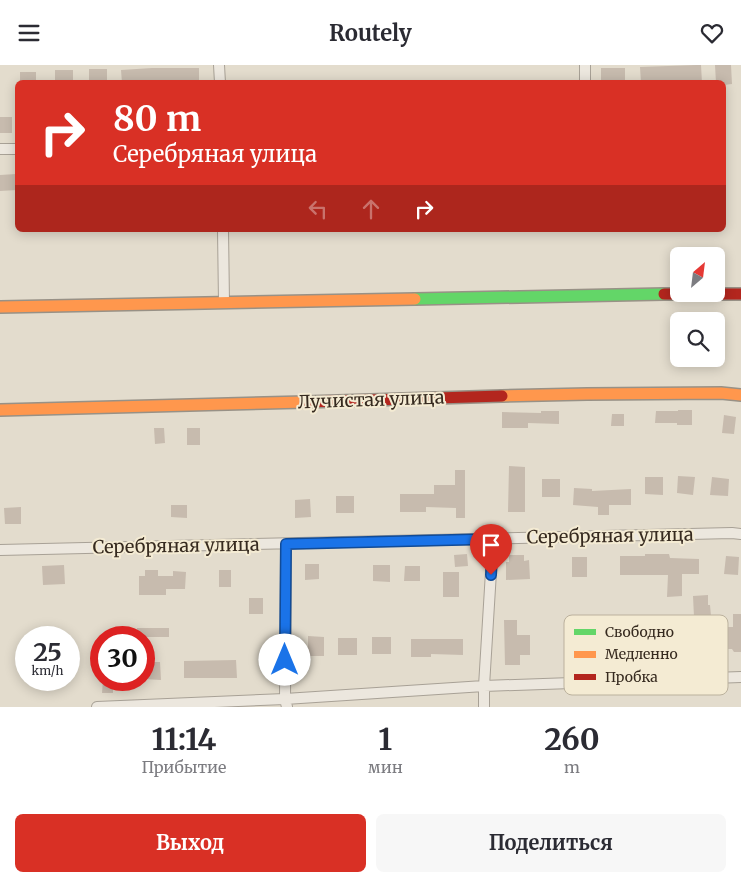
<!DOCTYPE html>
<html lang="ru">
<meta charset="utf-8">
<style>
body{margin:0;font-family:Merriweather,serif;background:#f7f7f7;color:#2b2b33;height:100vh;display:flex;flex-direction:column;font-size:19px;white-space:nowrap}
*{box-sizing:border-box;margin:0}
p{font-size:16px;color:#7c7c81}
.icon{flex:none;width:28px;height:28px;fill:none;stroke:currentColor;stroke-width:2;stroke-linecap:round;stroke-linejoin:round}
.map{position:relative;height:642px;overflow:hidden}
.sheet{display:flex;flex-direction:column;background:#fff;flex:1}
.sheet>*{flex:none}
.hud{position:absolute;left:15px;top:15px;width:711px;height:152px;border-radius:8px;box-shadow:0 2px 12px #0003;background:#d93025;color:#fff;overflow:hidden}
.needle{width:32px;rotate:28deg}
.controls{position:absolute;left:670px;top:182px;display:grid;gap:10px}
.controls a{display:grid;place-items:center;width:55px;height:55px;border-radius:8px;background:#fff;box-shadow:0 2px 12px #0003;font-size:25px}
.speed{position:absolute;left:15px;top:561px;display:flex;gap:10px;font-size:25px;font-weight:700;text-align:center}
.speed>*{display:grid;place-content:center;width:65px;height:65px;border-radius:50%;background:#fff;box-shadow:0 2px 12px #0003;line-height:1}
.speed small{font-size:12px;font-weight:400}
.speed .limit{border:8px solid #d22;background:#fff;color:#111}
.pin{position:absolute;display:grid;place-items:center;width:42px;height:42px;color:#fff;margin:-51px -21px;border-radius:50% 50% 50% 0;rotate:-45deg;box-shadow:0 0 5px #0007}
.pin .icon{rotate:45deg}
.me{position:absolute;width:55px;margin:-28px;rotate:0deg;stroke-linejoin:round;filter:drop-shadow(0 0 4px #0008)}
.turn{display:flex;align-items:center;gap:18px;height:105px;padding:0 15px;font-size:22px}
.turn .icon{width:65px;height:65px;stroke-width:2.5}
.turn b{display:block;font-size:35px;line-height:42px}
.lanes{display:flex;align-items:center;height:48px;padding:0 15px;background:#0003;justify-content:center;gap:25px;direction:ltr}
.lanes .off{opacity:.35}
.eta{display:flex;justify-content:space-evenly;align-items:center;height:85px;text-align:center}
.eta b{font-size:30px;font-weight:700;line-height:35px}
.primary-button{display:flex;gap:10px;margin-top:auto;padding:10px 15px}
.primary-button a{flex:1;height:58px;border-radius:8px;background:#d93025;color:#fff;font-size:20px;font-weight:700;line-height:58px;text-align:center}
.primary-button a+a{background:#f7f7f7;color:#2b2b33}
header{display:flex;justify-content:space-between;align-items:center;height:65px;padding:0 15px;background:#fff;font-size:22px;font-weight:700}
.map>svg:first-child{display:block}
.building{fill:#c7bbae}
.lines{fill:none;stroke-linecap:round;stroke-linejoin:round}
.street-casing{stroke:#a8a196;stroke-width:12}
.fast-casing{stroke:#989186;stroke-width:14}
.slow-casing{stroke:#989186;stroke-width:14}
.jam-casing{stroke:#989186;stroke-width:14}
.street{stroke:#ece7de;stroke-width:10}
.fast{stroke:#63d668;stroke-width:11}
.slow{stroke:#ff974d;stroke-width:11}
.jam{stroke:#b3261e;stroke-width:11}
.route-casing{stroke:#114b97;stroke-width:12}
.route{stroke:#1a73e8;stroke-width:9}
.labels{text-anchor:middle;stroke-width:4;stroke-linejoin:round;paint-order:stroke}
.street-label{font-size:18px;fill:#362a1f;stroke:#f4ebd3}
.key{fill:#f4ebd3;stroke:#bbb19d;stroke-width:1}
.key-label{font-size:14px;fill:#362a1f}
</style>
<header><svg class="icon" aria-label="menu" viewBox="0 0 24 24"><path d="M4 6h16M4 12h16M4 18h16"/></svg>Routely<svg class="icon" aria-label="heart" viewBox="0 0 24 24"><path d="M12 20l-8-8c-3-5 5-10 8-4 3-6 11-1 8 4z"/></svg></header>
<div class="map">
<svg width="741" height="642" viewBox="0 0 741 642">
<rect width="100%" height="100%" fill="#e3dccd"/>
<!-- building -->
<path class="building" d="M696,0h5l1,18h-61l-1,-16z
M715,0h16l1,19 -8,1v-2h-8z
M152,3h47v15h-77l-1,-13z
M601,3h24v15h-24z
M89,4h18v14h-18z
M55,5h18v13h-18z
M20,7h16v11h-16z
M0,52h12v16h-12z
M16,109l1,16 -17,1v-16z
M678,345h14v15h-15v-2h-22l1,-12h22z
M541,346h18v13l-31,-1v5h-26v-16l39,1z
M612,349h12v12h-13z
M724,350l12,2 -2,17 -12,-1z
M154,363h10l1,15 -10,1z
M187,363h13v17h-13z
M509,401l16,1v45h-17z
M455,405h10v48h-9v-10l-30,-1v5h-26v-18h34v-9h21z
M678,411l17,1 -2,18 -16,-2z
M645,412h18v18l-18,-1z
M712,412l17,2 -1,17 -18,-1z
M542,414h18v18h-18z
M574,423l18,1v2l39,-2v16h-22v10h-11v-8l-25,-2z
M336,431h18v17h-18z
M310,434l1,18 -16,1v-18z
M171,440h16v13l-16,-1z
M21,442v17h-16l-1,-16z
M467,489l1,12 -13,1 -1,-12z
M645,489h24l1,4 29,1v15h-17v22l-15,1 1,-22h-48v-19h25z
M509,490h15v6l5,-1 1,19 -24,1v-18h3z
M726,491l13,1 -1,18 -14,-1z
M572,492h15v20h-15z
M305,499h14v15l-14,1z
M64,500l1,19 -22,1 -1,-19z
M373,500h17v17l-17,-1z
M405,501h15v15h-16z
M145,505h13v6h15v-5l13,1 -1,17h-19v6h-27v-19h6z
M219,505h12v17h-12z
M443,507h16v25h-16z
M708,530v10h2l1,11 -17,1 -1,-21z
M249,533h14v16h-14z
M733,549h8v38h-7l-2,-3h-4l-3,-3h-8l-1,-19h17z
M504,555h13v15h13v20h-10v10h-15z
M137,563h32v9h-32z
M308,571l16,1v19h-16z
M372,572h19v17h-19z
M338,573h19v17h-19z
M411,574h52v16l-32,-1v3h-20z
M236,595l1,18h-53v-17z
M144,597h16l1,18 -17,-1z
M103,615h31v8h-21v5h-11z"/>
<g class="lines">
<defs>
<path id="street" d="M219,0l1,18
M585,0v18
M0,84h18
M223,165l1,72
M286,479l-1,155 2,8
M0,485l732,-17 9,1
M97,642l188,-8 199,-13 257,-9
M484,642v-21l9,-147"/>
<path id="fast" d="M415,234l249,-5"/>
<path id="slow" d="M0,242l415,-8
M502,331l85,-2 134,-1 20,2
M0,345l305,-8"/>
<path id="jam" d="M664,229h77
M305,337l197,-6"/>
</defs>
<!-- street casing -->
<use href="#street" class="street-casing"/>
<!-- fast casing -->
<use href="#fast" class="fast-casing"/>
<!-- slow casing -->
<use href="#slow" class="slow-casing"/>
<!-- jam casing -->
<use href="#jam" class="jam-casing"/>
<!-- street -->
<use href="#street" class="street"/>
<!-- fast -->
<use href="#fast" class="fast"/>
<!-- slow -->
<use href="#slow" class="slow"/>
<!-- jam -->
<use href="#jam" class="jam"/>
</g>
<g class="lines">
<defs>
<path id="route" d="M285,595l1,-116 207,-5 -2,36"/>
</defs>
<!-- route casing -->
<use href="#route" class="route-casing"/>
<!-- route -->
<use href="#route" class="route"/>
</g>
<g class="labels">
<!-- street labels -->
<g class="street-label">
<text transform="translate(371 335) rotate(-2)" y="6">Лучистая улица</text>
<text transform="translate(610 471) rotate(-1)" y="6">Серебряная улица</text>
<text transform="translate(176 481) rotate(-1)" y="6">Серебряная улица</text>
</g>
</g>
<!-- legend -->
<rect x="564" y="550" width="164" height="80" rx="8" class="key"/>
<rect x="574" y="564" width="22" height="6" fill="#63d668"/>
<rect x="574" y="586" width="22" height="7" fill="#ff974d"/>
<rect x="574" y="609" width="22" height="6" fill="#b3261e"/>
<g class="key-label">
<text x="605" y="572">Свободно</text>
<text x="605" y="594">Медленно</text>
<text x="605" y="617">Пробка</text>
</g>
</svg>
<div class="controls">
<a><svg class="needle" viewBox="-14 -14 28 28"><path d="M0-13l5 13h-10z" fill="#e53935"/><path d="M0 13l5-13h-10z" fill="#7c7c81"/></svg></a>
<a><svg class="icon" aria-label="search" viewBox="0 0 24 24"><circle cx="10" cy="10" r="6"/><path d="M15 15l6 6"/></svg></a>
</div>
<div class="speed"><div>25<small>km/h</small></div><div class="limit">30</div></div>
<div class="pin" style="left:491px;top:510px;background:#d93025"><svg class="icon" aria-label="arrive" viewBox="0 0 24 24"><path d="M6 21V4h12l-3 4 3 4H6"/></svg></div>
<svg class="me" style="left:285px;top:595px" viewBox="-20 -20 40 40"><circle r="19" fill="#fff"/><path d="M0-13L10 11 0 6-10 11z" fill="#1a73e8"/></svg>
<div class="hud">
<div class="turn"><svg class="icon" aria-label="right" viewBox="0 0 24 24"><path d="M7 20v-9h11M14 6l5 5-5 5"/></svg><div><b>80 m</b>Серебряная улица</div></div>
<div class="lanes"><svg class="icon off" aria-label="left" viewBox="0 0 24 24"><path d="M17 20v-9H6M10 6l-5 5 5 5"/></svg><svg class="icon off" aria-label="ahead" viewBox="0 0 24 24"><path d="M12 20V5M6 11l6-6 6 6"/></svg><svg class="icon" aria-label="right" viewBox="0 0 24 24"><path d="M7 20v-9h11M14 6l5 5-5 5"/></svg></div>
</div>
</div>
<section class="sheet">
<div class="eta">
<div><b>11:14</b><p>Прибытие</p></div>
<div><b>1</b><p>мин</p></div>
<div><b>260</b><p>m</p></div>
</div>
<div class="primary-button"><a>Выход</a><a>Поделиться</a></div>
</section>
